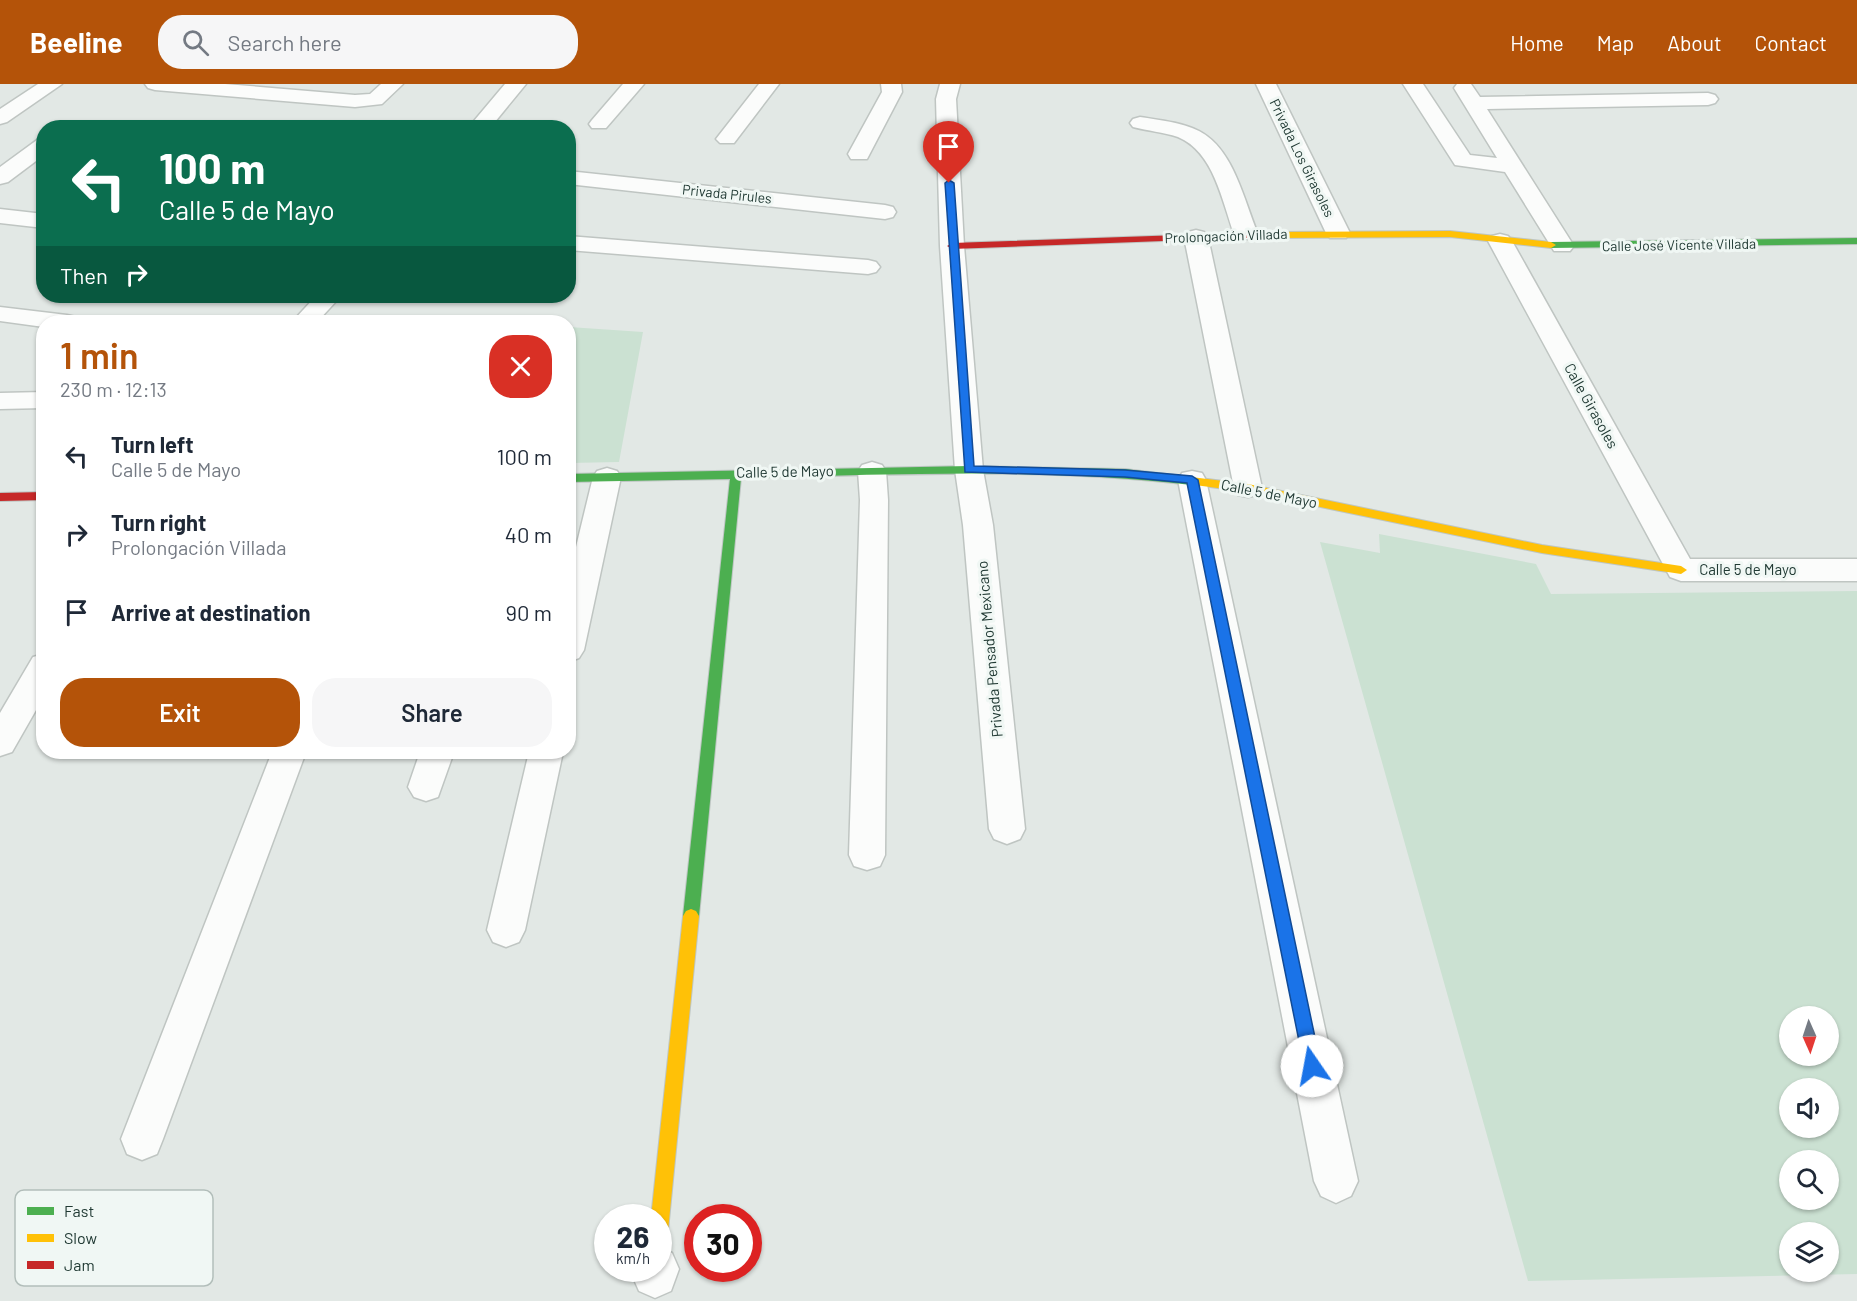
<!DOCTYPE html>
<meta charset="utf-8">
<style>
body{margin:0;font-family:Barlow,sans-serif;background:#f6f6f7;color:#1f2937;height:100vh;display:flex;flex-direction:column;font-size:22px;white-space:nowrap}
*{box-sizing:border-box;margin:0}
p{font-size:20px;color:#747a83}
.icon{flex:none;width:33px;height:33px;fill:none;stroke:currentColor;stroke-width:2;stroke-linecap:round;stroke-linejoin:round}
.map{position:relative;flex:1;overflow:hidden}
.sheet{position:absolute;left:36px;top:231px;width:540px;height:444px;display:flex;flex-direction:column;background:#fff;border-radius:24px;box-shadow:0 2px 4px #0004}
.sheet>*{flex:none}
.hud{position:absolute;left:36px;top:36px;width:540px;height:183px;border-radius:24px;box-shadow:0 2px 4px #0004;background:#0b6e4f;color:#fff;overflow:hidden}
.needle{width:39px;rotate:177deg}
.controls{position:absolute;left:1779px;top:922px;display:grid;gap:12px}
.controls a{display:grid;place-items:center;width:60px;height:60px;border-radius:50%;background:#fff;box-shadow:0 2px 4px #0004;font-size:30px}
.speed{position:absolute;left:594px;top:1120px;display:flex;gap:12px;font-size:30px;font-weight:700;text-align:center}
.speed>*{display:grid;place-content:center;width:78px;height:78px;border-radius:50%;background:#fff;box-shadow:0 2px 4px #0004;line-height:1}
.speed small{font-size:15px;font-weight:400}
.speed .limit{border:9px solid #d22;background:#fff;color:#111}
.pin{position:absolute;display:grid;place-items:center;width:51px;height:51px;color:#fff;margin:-62px -26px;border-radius:50% 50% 50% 0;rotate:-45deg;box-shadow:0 0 6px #0007}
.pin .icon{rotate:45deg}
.me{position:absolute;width:66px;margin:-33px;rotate:348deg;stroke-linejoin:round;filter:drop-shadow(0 0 4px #0008)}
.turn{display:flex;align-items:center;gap:21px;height:126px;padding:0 24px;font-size:27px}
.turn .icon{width:78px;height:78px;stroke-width:2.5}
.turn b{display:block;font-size:42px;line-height:51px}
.then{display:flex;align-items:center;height:57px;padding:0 24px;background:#0003;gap:12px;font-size:22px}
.round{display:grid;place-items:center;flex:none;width:63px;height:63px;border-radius:24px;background:#f6f6f7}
.headline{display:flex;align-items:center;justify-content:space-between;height:102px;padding:0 24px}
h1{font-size:36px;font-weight:600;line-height:45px;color:#b45309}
.primary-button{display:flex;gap:12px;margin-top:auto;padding:12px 24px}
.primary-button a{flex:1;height:69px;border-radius:24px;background:#b45309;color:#fff;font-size:24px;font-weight:600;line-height:69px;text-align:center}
.primary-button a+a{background:#f6f6f7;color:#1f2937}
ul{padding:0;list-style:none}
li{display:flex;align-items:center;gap:18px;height:78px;padding:0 24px}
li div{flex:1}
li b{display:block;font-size:22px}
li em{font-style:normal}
header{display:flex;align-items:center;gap:36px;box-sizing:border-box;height:84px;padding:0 30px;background:#b45309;color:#fff}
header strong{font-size:28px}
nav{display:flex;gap:33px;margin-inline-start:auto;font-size:21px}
.search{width:420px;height:54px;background:#f6f6f7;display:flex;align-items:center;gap:15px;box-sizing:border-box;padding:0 21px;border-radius:24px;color:#747a83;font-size:22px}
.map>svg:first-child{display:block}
.green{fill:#cbe1d2;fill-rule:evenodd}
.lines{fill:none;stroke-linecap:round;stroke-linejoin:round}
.street-casing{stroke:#bfc5c2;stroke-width:3}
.fast-casing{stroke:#bec6c3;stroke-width:2}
.slow-casing{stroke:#bec6c3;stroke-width:2}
.jam-casing{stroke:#bec6c3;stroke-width:2}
.street{fill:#fbfcfb;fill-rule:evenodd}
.fast{fill:#4caf50;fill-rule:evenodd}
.slow{fill:#ffc107;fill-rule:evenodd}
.jam{fill:#c62828;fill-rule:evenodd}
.route{fill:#1a73e8;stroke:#114b97;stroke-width:1.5}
.labels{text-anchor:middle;stroke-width:6;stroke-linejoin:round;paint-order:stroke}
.far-street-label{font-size:14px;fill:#213a34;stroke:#f0f7f4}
.street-label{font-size:15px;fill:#213a34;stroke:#f0f7f4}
.key{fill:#f0f7f4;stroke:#b2beba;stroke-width:1.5}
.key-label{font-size:16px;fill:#213a34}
</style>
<header>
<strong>Beeline</strong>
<div class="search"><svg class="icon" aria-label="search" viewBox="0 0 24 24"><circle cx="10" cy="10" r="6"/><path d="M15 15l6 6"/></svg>Search here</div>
<nav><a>Home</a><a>Map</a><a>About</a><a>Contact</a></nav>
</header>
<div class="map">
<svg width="1857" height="1217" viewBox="0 0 1857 1217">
<rect width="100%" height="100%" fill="#e2e8e5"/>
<!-- green -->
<path class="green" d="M569,243l74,5 -24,130 -50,1z
M1379,450l157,30 15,30 306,-3v683l-329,7 -208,-739 60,11zM1790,933h38v39h-38zM1790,1005h38v39h-38zM1790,1077h38v39h-38zM1790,1149h38v39h-38z"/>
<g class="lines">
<defs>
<path id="street" d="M38,0h24l-55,38 -7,2v-15z
M145,0h80l130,11 15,-1 11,-10h22l-21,20 -27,3 -200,-17 -7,-2z
M505,0h21l-36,44h-22z
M623,0h21l-38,44h-14l-3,-4 3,-4z
M759,0h20l-45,59h-14l-4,-4z
M881,0h20l1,8 -35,67h-16l-3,-5 34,-62z
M940,0h20l-4,15 8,147 19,224 10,55 32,304 -5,10 -13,5 -13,-5 -5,-10 -26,-304 -8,-55 -15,-224 -4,-147z
M1256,0h20l74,149 -4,5h-16l-4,-5z
M1403,0h20l47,71 27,3 -43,-70 3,-4h14l9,13 228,-4 7,2 3,4 -3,4 -7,2 -221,4 87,137 -4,5h-16l-49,-79 -50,-7z
M1140,33c19,3 41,5 59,14 35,18 45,70 59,103l-4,5h-16l-4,-5c-12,-33 -20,-82 -56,-97 -15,-5 -30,-6 -45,-10l-3,-4 3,-4z
M44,54v17l-36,27 -8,2v-17l37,-27z
M568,87l317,34 8,2 3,5 -3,5 -8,2 -317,-35z
M0,125l44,5v14l-44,-5z
M1196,146l8,2 4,5 54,251 -4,7 -10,2 -10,-2 -4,-7 -50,-251 4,-5z
M1500,150l8,2 4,5 178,318h167v22h-176l-11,-4 -182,-336 4,-5z
M568,152l300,24 8,2 4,5 -4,5 -8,2 -300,-24z
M316,212h25l-24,26h-25z
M0,223l67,8 9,2 3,5h-35v5l-44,-6z
M44,308v16l-44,1v-16z
M872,378l10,3 4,6 2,29 -3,355 -5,11 -13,4 -13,-4 -5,-11 11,-355 -2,-29 4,-6z
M607,384l10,3 4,6 -37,173 -5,8 -11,4v-82l25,-103 4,-6z
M1192,387l10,2 4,7 152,701 -7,15 -15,7 -15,-7 -7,-15 -136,-701 4,-7z
M44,570v42l-32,56 -12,4v-43l33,-56z
M272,668h34l-143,387 -6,15 -15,6 -15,-6 -6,-15z
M420,668h34l-16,45 -12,4 -12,-4 -6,-10z
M529,668h34l-38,178 -6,12 -13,5 -13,-5 -6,-12z
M658,1163l14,6 7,16 -8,22 -16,7 -16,-7 -7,-16 1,-6h25z"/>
<path id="fast" d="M1857,154v6l-306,4 -5,-3 5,-3z
M969,382l156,3 66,8 6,4 -6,4c-149,-18 -300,-10 -450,-7l-42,438 -3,5 -5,2 -5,-2 -3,-5 47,-437 -162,3v-8z"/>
<path id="slow" d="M1450,147l101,11 5,3 -5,3 -101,-11 -183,1 -5,-3 5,-3z
M1191,393l57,7 294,61 139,21 6,4 -6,4 -139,-21 -294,-61 -61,-8 -2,-3 2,-3z
M691,825l5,2 3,5 -32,325 -3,6 -6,3v-32h-7l32,-302 3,-5z"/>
<path id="jam" d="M1267,148l3,1v4l-318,12 -5,-3 5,-3z
M44,408v8l-44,1v-8z"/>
</defs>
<!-- street casing -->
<use href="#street" class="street-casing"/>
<!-- fast casing -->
<use href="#fast" class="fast-casing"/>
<!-- slow casing -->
<use href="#slow" class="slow-casing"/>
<!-- jam casing -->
<use href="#jam" class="jam-casing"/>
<!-- street -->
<use href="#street" class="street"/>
<!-- fast -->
<use href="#fast" class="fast"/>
<!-- slow -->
<use href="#slow" class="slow"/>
<!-- jam -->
<use href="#jam" class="jam"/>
</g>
<!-- route -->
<path class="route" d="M949,96l5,3 20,283 151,4 67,6 6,4 123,586 -3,6 -6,2 -6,-2 -2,-6 -117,-583 -62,-6 -160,-5 -20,-289z"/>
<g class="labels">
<!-- far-street labels -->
<g class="far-street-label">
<text transform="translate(1302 74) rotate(64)" y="5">Privada Los Girasoles</text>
<text transform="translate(727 110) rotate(6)" y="5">Privada Pirules</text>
<text transform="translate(1226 152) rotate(-2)" y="5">Prolongación Villada</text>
<text transform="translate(1679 161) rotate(-1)" y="5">Calle José Vicente Villada</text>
</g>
<!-- street labels -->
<g class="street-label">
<text transform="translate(1591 322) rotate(61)" y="5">Calle Girasoles</text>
<text transform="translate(785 388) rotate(-1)" y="5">Calle 5 de Mayo</text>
<text transform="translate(1269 410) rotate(11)" y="5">Calle 5 de Mayo</text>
<text x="1748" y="491">Calle 5 de Mayo</text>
<text transform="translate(990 565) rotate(-95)" y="5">Privada Pensador Mexicano</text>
</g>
</g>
<!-- legend -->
<rect x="15" y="1106" width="198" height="96" rx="9" class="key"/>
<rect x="27" y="1123" width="27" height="8" fill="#4caf50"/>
<rect x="27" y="1150" width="27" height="8" fill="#ffc107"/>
<rect x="27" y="1177" width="27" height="8" fill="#c62828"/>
<g class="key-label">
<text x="64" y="1133">Fast</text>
<text x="64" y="1160">Slow</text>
<text x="64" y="1187">Jam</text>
</g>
</svg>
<div class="controls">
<a><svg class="needle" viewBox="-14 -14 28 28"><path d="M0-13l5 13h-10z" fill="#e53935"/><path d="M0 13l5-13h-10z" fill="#747a83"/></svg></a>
<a><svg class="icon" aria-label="sound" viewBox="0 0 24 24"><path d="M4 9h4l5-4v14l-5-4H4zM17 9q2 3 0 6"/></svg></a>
<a><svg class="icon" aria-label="search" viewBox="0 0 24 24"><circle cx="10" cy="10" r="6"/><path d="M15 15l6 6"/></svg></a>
<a><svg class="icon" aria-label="layers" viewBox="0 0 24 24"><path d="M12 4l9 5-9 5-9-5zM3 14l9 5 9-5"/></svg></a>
</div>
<div class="speed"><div>26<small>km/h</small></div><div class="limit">30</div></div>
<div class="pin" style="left:949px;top:99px;background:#d93025"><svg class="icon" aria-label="arrive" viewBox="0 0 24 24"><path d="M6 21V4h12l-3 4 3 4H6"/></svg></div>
<svg class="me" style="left:1312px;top:982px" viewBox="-20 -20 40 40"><circle r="19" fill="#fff"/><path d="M0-13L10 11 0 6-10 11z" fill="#1a73e8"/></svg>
<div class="hud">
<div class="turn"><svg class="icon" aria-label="left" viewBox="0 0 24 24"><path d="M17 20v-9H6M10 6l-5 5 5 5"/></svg><div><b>100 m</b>Calle 5 de Mayo</div></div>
<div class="then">Then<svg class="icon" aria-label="right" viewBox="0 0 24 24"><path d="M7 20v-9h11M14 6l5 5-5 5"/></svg></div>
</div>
<section class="sheet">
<div class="headline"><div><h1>1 min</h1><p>230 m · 12:13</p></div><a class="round" style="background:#d93025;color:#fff"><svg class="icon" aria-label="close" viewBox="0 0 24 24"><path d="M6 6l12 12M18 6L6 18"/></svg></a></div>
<ul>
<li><svg class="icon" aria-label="left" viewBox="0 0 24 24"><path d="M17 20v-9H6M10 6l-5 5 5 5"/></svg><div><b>Turn left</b><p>Calle 5 de Mayo</p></div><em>100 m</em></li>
<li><svg class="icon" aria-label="right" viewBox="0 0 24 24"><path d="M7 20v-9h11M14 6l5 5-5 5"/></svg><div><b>Turn right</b><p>Prolongación Villada</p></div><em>40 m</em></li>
<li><svg class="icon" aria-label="arrive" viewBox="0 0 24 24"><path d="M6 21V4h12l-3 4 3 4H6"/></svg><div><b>Arrive at destination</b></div><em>90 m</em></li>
</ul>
<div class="primary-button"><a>Exit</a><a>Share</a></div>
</section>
</div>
